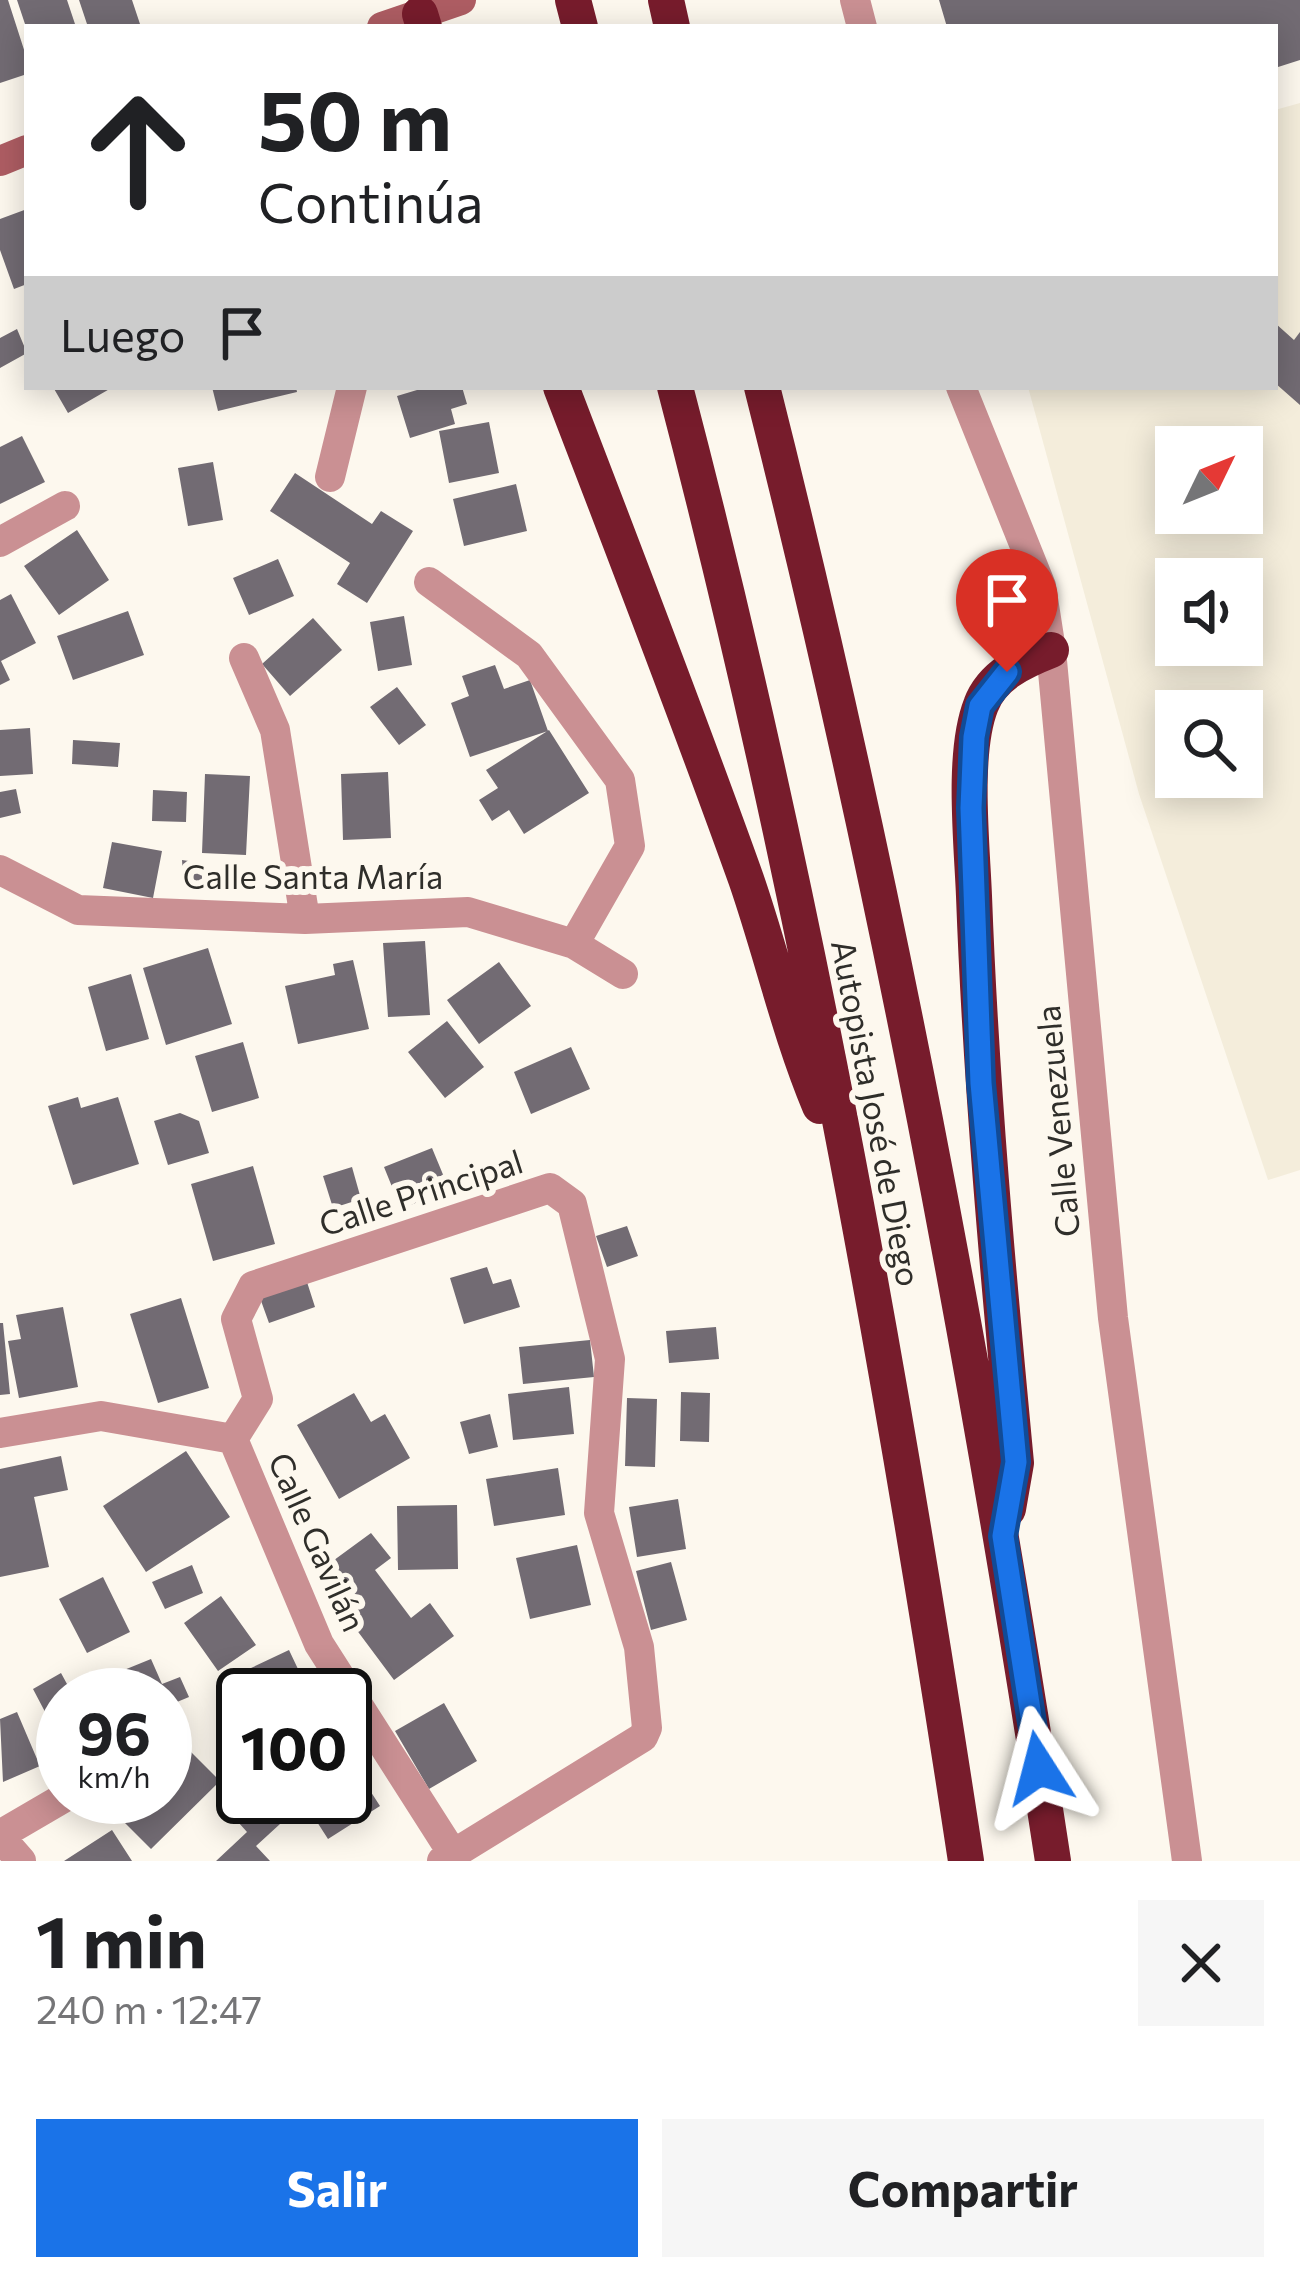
<!DOCTYPE html>
<html lang="es">
<meta charset="utf-8">
<style>
body{margin:0;font-family:Commissioner,sans-serif;background:#f6f6f6;color:#202124;height:100vh;display:flex;flex-direction:column;font-size:45px;white-space:nowrap}
*{box-sizing:border-box;margin:0}
p{font-size:39px;color:#757577}
.icon{flex:none;width:66px;height:66px;fill:none;stroke:currentColor;stroke-width:2;stroke-linecap:round;stroke-linejoin:round}
.map{position:relative;height:1861px;overflow:hidden}
.details{display:flex;flex-direction:column;background:#fff;flex:1}
.details>*{flex:none}
.guide{position:absolute;left:24px;top:24px;width:1254px;height:366px;border-radius:0px;box-shadow:0 6px 30px #0003;background:#fff;color:#202124;overflow:hidden}
.needle{width:78px;rotate:47deg}
.fabs{position:absolute;left:1155px;top:426px;display:grid;gap:24px}
.fabs a{display:grid;place-items:center;width:108px;height:108px;border-radius:0px;background:#fff;box-shadow:0 6px 30px #0003;font-size:60px}
.speed{position:absolute;left:36px;top:1668px;display:flex;gap:24px;font-size:60px;font-weight:700;text-align:center}
.speed>*{display:grid;place-content:center;width:156px;height:156px;border-radius:50%;background:#fff;box-shadow:0 6px 30px #0003;line-height:1}
.speed small{font-size:30px;font-weight:400}
.speed .limit{border:6px solid #111;border-radius:18px;background:#fff;color:#111}
.pin{position:absolute;display:grid;place-items:center;width:102px;height:102px;color:#fff;margin:-123px -51px;border-radius:50% 50% 50% 0;rotate:-45deg;box-shadow:0 0 12px #0007}
.pin .icon{rotate:45deg}
.me{position:absolute;width:132px;margin:-66px;rotate:351deg;stroke-linejoin:round;filter:drop-shadow(0 0 9px #0008)}
.turn{display:flex;align-items:center;gap:42px;height:252px;padding:0 36px;font-size:54px}
.turn .icon{width:156px;height:156px;stroke-width:2.5}
.turn b{display:block;font-size:84px;line-height:102px}
.then{display:flex;align-items:center;height:114px;padding:0 36px;background:#0003;gap:24px;font-size:45px}
.round{display:grid;place-items:center;flex:none;width:126px;height:126px;border-radius:0px;background:#f6f6f6}
.head{display:flex;align-items:center;justify-content:space-between;height:204px;padding:0 36px}
h1{font-size:72px;font-weight:700;line-height:90px}
.cta{display:flex;gap:24px;margin-top:auto;padding:24px 36px}
.cta a{flex:1;height:138px;border-radius:0px;background:#1a73e8;color:#fff;font-size:48px;font-weight:700;line-height:138px;text-align:center}
.cta a+a{background:#f6f6f6;color:#202124}
.map>svg:first-child{display:block}
.built{fill:#f4eddb;fill-rule:evenodd}
.building{fill:#726b73}
.lines{fill:none;stroke-linecap:round;stroke-linejoin:round}
.street{stroke:#ca9093;stroke-width:30}
.secondary{stroke:#ae5d63;stroke-width:30}
.highway{stroke:#771c2c;stroke-width:36}
.route-casing{stroke:#114b97;stroke-width:30}
.route{stroke:#1a73e8;stroke-width:21}
.labels{text-anchor:middle;stroke-width:12;stroke-linejoin:round;paint-order:stroke}
.street-label{font-size:33px;fill:#2f2e2a;stroke:#fdf8ee}
</style>
<div class="map">
<svg width="1300" height="1861" viewBox="0 0 1300 1861">
<rect width="100%" height="100%" fill="#fdf8ee"/>
<!-- built -->
<path class="built" d="M1300,103v1067l-32,10 -129,-386 -111,-407h247v-277zM1176,447h66v66h-66zM1176,579h66v66h-66zM1176,711h66v66h-66z"/>
<!-- building -->
<path class="building" d="M0,0h8l19,59v15l-27,9z
M17,0h50l9,27h-50z
M79,0h53l9,27h-53z
M939,0h361v60l-25,8v-41h-328z
M27,209v75l-13,5 -14,-39v-31z
M1275,323l19,17 6,-8v73l-25,-22z
M17,329l10,24 -27,15v-30z
M53,387h60l-45,26z
M212,387h84l1,5 -79,19z
M427,387h35l5,17 -16,5 4,15 -45,14 -13,-42z
M489,422l10,51 -50,10 -10,-52z
M22,436l23,46 -45,22v-57z
M213,462l10,58 -35,6 -10,-58z
M295,473l77,51 9,-13 32,20 -46,72 -30,-19 13,-21 -80,-52z
M516,484l11,47 -63,15 -11,-47z
M77,530l32,50 -50,35 -35,-49z
M278,559l16,37 -45,19 -16,-37z
M11,594l25,49 -35,18 9,19 -10,5v-85z
M128,611l16,44 -71,25 -16,-44z
M404,616l8,49 -34,6 -8,-49z
M313,618l29,32 -52,46 -28,-32z
M495,665l9,24 26,-9 18,51 -78,26 -19,-54 18,-7 -7,-20z
M397,687l29,38 -27,20 -29,-38z
M30,728l3,46 -33,2v-46z
M549,730l40,63 -65,41 -15,-24 -17,11 -13,-21 19,-12 -12,-18z
M73,740l47,3 -2,24 -46,-3z
M388,772l3,66 -48,2 -2,-66z
M205,774l45,2 -4,79 -44,-2z
M16,789l5,24 -21,5v-26z
M153,790l34,2 -1,30 -34,-1z
M112,842l50,9 -9,47 -50,-10z
M182,860l20,3v26h-18z
M425,941l5,74 -42,2 -5,-74z
M208,948l24,76 -66,21 -23,-77z
M353,960l16,69 -71,15 -13,-58 50,-11 -2,-11z
M499,962l32,44 -52,38 -32,-44z
M131,974l18,65 -43,12 -18,-64z
M447,1021l37,46 -39,31 -37,-46z
M243,1042l16,56 -47,14 -17,-56z
M571,1047l19,42 -59,25 -17,-42z
M78,1097l3,11 37,-11 21,67 -66,21 -25,-79z
M180,1113l19,8 10,32 -41,12 -14,-44z
M432,1148l17,41 -48,20 -17,-42z
M253,1166l22,78 -62,17 -22,-77z
M352,1167l9,32 -28,9 -10,-32z
M627,1226l11,30 -31,11 -11,-31z
M487,1267l6,17 18,-5 9,28 -56,17 -14,-46z
M307,1282l8,25 -46,16 -9,-25z
M181,1298l28,90 -51,15 -28,-89z
M63,1307l15,80 -59,11 -11,-57 13,-2 -5,-24z
M0,1323h3l7,71 -10,1z
M716,1327l3,32 -50,4 -3,-32z
M590,1340l4,37 -71,7 -4,-37z
M569,1387l5,47 -61,6 -5,-46z
M681,1392l29,1 -1,49 -29,-1z
M354,1393l17,29 14,-8 25,44 -71,41 -42,-74z
M627,1398l30,1 -2,68 -30,-1z
M490,1414l8,33 -29,7 -9,-32z
M186,1451l44,66 -84,55 -43,-66z
M61,1456l7,34 -34,7 15,70 -49,10v-108z
M558,1468l7,47 -71,11 -8,-47z
M678,1499l8,50 -49,8 -8,-50z
M457,1505l1,64 -60,1 -1,-64z
M371,1533l20,25 -16,12 36,48 19,-15 24,33 -60,44 -79,-106z
M577,1545l14,60 -61,14 -14,-61z
M671,1562l16,58 -36,10 -15,-59z
M192,1565l11,28 -38,16 -13,-27z
M103,1577l27,55 -43,21 -28,-54z
M221,1596l35,49 -38,26 -34,-48z
M289,1650l17,36 -18,9h-24l-13,-27z
M151,1659l11,25 18,-7 9,20 -24,10v-12h-62l-6,-14z
M61,1673l12,22h-10v51l-30,-57z
M444,1703l33,58 -48,28 -34,-58z
M17,1712l23,54 -37,16 -3,-63z
M186,1747l34,34 -69,68 -34,-34 18,-18h30v-30z
M345,1752l35,54 -52,33 -27,-42h44z
M247,1797h8l25,27 -24,22 14,15h-54l31,-29 -17,-19z
M112,1830l20,31h-68z"/>
<g class="lines">
<!-- street -->
<path class="street" d="M855,0l7,27
M961,387l80,199 10,64 62,668 74,543
M330,477l22,-90
M0,542l65,-36
M429,582l100,73 91,125 10,66 -56,98
M244,658l31,72 30,189
M0,870l78,40 227,9 163,-7 106,32 49,30
M0,1433l101,-17 132,23
M233,1439l25,-40 -22,-80 17,-33 297,-98 22,16 38,155 -11,154 40,134 8,81 -4,9 -201,124
M233,1439l86,205 134,210
M0,1835l65,-38
M0,1837l21,24"/>
<!-- secondary -->
<path class="secondary" d="M382,27l79,-27
M0,161l27,-11"/>
<!-- highway -->
<path class="highway" d="M573,0l7,27
M666,0l6,27
M420,14l4,13
M561,387c63,164 126,327 185,492 26,75 43,153 74,227
M675,387c127,485 216,979 291,1474
M762,387c123,487 215,978 291,1474
M1008,1509l8,-46c-18,-189 -35,-377 -42,-567 -2,-52 -12,-143 7,-191 11,-30 42,-44 70,-55"/>
</g>
<g class="lines">
<defs>
<path id="route" d="M1007,672l-27,34 -6,31 -3,71 10,275 35,379 -13,74 36,232"/>
</defs>
<!-- route casing -->
<use href="#route" class="route-casing"/>
<!-- route -->
<use href="#route" class="route"/>
</g>
<g class="labels">
<!-- street labels -->
<g class="street-label">
<text x="313" y="889">Calle Santa María</text>
<text transform="translate(876 1113) rotate(79)" y="12">Autopista José de Diego</text>
<text transform="translate(1058 1121) rotate(-95)" y="12">Calle Venezuela</text>
<text transform="translate(421 1193) rotate(-18)" y="12">Calle Principal</text>
<text transform="translate(317 1542) rotate(66)" y="12">Calle Gavilán</text>
</g>
</g>
</svg>
<div class="fabs">
<a><svg class="needle" viewBox="-14 -14 28 28"><path d="M0-13l5 13h-10z" fill="#e53935"/><path d="M0 13l5-13h-10z" fill="#757577"/></svg></a>
<a><svg class="icon" aria-label="sound" viewBox="0 0 24 24"><path d="M4 9h4l5-4v14l-5-4H4zM17 9q2 3 0 6"/></svg></a>
<a><svg class="icon" aria-label="search" viewBox="0 0 24 24"><circle cx="10" cy="10" r="6"/><path d="M15 15l6 6"/></svg></a>
</div>
<div class="speed"><div>96<small>km/h</small></div><div class="limit">100</div></div>
<div class="pin" style="left:1007px;top:672px;background:#d93025"><svg class="icon" aria-label="arrive" viewBox="0 0 24 24"><path d="M6 21V4h12l-3 4 3 4H6"/></svg></div>
<svg class="me" style="left:1039px;top:1768px" viewBox="-20 -20 40 40"><path d="M0-17L14 15 0 8-14 15z" fill="#1a73e8" stroke="#fff" stroke-width="4"/></svg>
<div class="guide">
<div class="turn"><svg class="icon" aria-label="ahead" viewBox="0 0 24 24"><path d="M12 20V5M6 11l6-6 6 6"/></svg><div><b>50 m</b>Continúa</div></div>
<div class="then">Luego<svg class="icon" aria-label="arrive" viewBox="0 0 24 24"><path d="M6 21V4h12l-3 4 3 4H6"/></svg></div>
</div>
</div>
<section class="details">
<div class="head"><div><h1>1 min</h1><p>240 m · 12:47</p></div><a class="round"><svg class="icon" aria-label="close" viewBox="0 0 24 24"><path d="M6 6l12 12M18 6L6 18"/></svg></a></div>
<div class="cta"><a>Salir</a><a>Compartir</a></div>
</section>
